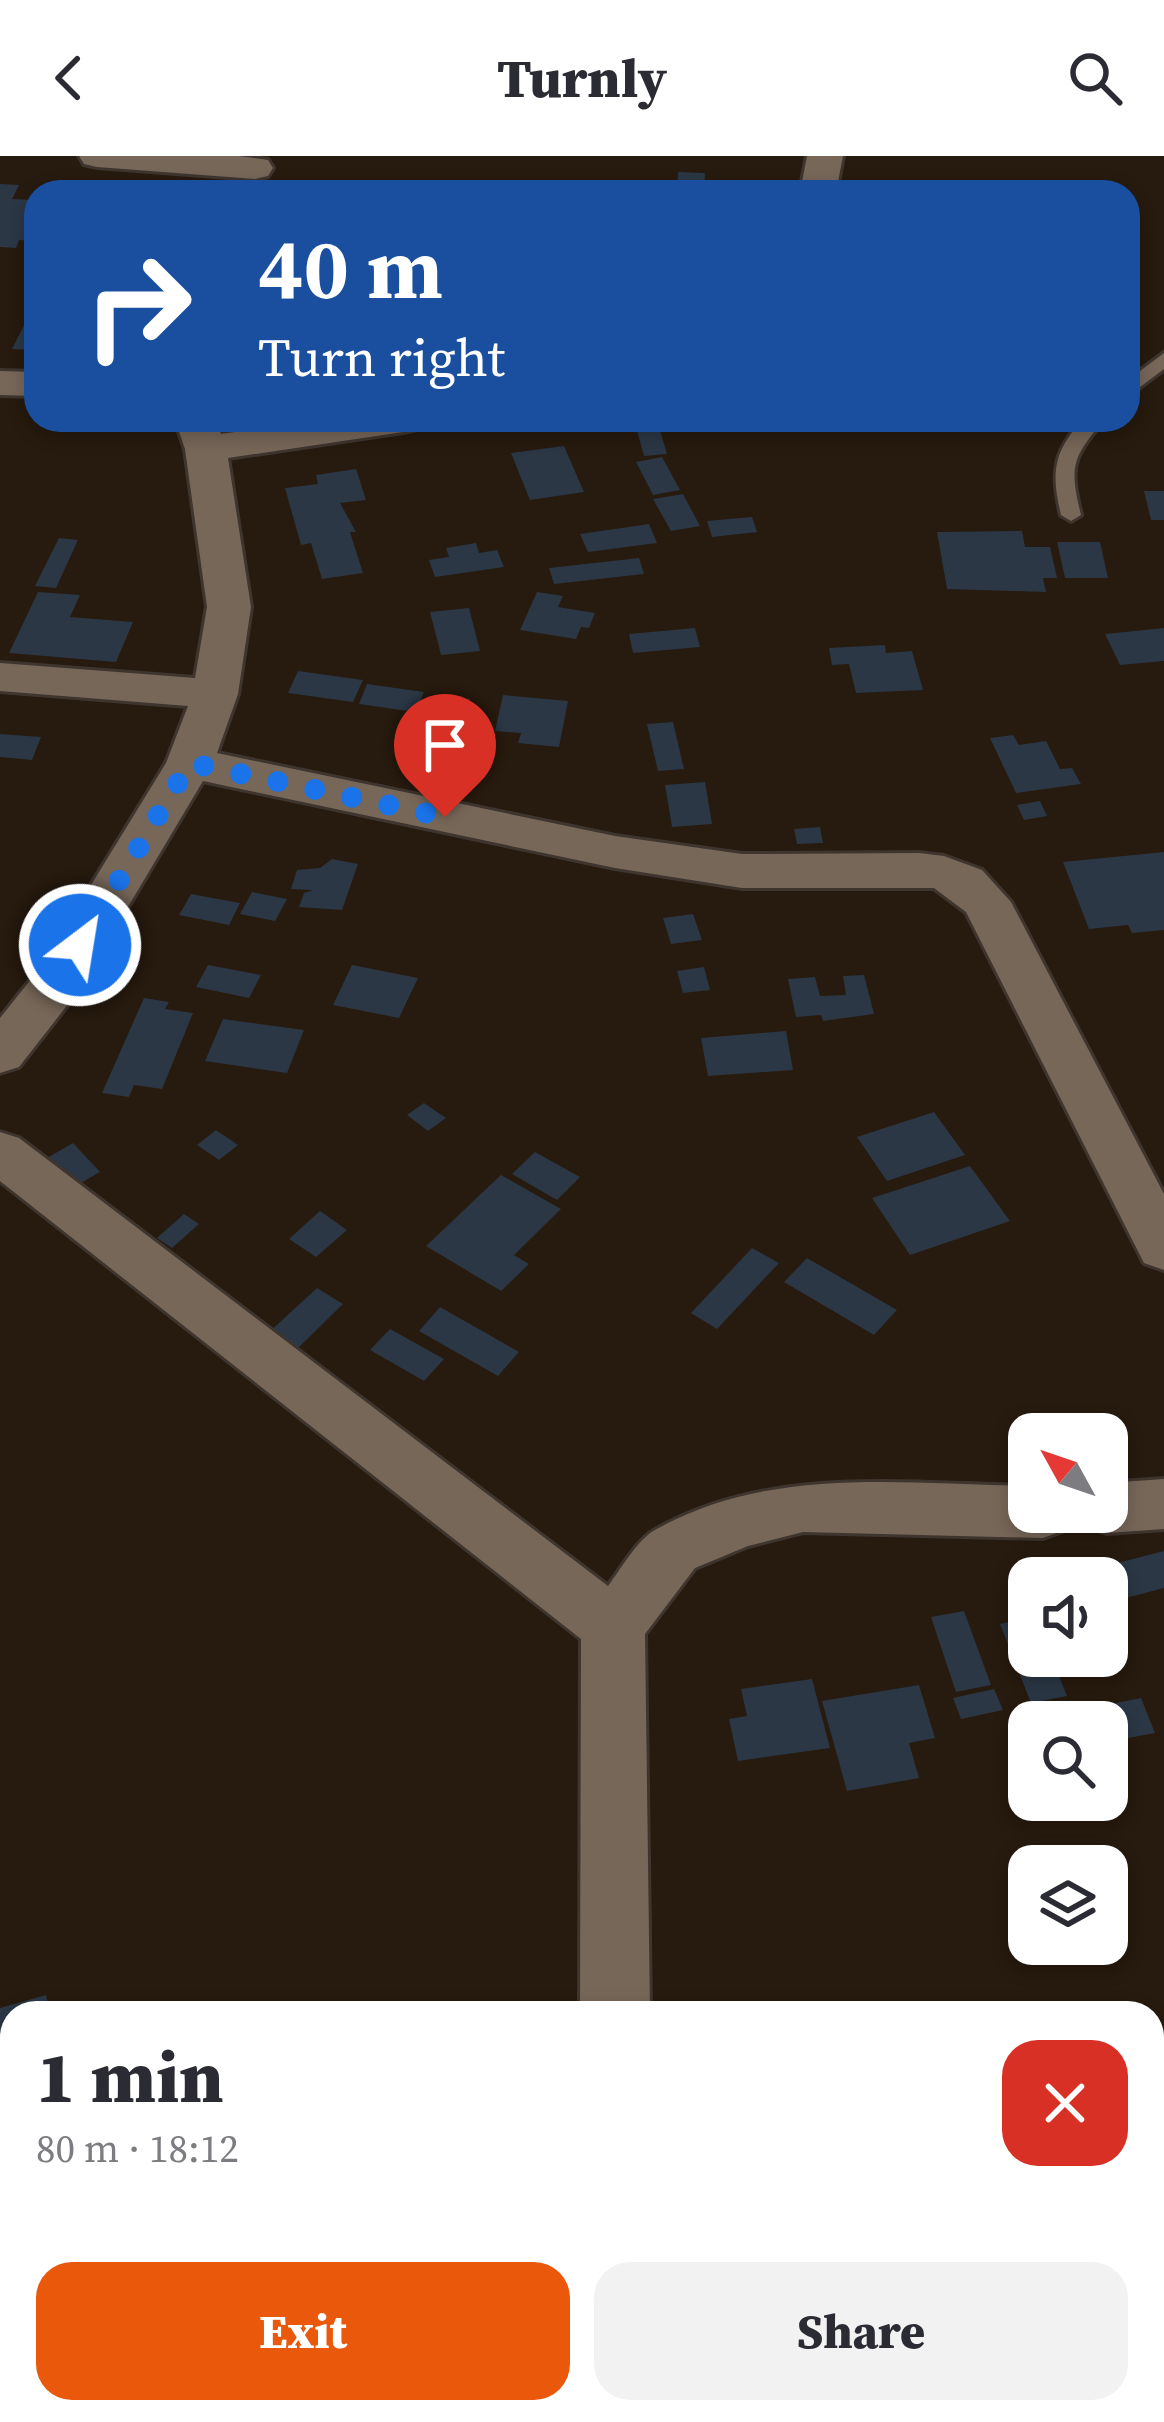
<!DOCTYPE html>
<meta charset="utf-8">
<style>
body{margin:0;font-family:"Source Serif 4",serif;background:#f2f2f3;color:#2b2b33;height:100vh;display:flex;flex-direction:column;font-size:45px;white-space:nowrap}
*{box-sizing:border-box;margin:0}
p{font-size:39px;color:#7c7c81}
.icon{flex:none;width:66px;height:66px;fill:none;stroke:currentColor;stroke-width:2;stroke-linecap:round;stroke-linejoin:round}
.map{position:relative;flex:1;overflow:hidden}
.side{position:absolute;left:0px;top:1845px;width:1164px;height:423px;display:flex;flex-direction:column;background:#fff;border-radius:36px 36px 0 0;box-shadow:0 6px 18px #0003}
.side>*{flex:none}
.guide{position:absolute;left:24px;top:24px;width:1116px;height:252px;border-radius:36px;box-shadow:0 6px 18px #0003;background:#1a4fa0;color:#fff;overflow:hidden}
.needle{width:78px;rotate:310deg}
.fabs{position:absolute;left:1008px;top:1257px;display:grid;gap:24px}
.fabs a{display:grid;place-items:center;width:120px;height:120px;border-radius:24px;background:#fff;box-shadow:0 6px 18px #0003;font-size:60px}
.pin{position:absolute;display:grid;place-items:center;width:102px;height:102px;color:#fff;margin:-123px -51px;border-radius:50% 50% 50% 0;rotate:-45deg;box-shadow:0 0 12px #0007}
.pin .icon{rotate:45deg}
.me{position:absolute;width:132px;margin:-66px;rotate:31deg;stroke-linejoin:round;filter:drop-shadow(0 0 9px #0008)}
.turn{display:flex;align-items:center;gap:42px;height:252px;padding:0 36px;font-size:54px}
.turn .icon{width:156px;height:156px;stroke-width:2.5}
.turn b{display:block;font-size:84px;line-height:102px}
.round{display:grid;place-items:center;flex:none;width:126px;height:126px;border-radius:36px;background:#f2f2f3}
.overview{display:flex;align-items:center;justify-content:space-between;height:204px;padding:0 36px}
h1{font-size:72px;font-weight:800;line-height:90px}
.primary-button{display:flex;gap:24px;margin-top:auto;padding:24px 36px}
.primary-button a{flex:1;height:138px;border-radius:36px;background:#ea580c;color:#fff;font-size:48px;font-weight:800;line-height:138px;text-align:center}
.primary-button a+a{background:#f2f2f3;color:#2b2b33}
header{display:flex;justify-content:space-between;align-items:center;height:156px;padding:0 36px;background:#fff;font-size:54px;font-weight:800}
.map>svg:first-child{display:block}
.building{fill:#2b3745}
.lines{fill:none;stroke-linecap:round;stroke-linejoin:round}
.service-casing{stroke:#3f352f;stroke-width:6}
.minor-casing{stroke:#3f352f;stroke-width:6}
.service{fill:#776759;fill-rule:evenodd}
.minor{fill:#776759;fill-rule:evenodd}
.route{stroke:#1a73e8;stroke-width:21;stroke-dasharray:0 37.8}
</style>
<header><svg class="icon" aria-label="back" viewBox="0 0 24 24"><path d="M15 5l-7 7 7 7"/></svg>Turnly<svg class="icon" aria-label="search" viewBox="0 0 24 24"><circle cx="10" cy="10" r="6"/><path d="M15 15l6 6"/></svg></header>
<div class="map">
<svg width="1164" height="2266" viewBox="0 0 1164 2266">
<rect width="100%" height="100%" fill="#271a0e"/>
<!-- building -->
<path class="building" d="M678,16l27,1 -1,15h-27z
M0,28l19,1 -7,14 24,1v13l-11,16 11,1 -5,11 -12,-1 -3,8 -16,-1z
M714,28l54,2v6h-54z
M36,146v48l-24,-1z
M634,264h23l10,34 -23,2z
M564,290l20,46 -54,8 -19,-47z
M662,301l18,33 -27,5 -17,-33z
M356,313l10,31 -26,3 16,29h-6l13,41 -41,6 -11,-36 -10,2 -16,-57 33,-4 -2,-9z
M1144,335h20v29h-13z
M683,338l17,32 -29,5 -18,-32z
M752,361l5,15 -45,5 -5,-16z
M649,368l8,19 -69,9 -8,-18z
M1022,375l3,16h25l7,31h-14l3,14 -99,-3 -10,-57z
M59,382l19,2 -22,48 -21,-2z
M1057,386h43l8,36h-43z
M476,387l3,10 18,-3 7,17 -69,10 -6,-17 20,-3 -3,-9z
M639,402l5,16 -90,10 -5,-16z
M38,436l42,3 -10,22 63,5 -17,40 -107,-9z
M537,436l26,4 -5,11 37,6 -6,15 -8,-1 -5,12 -56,-9z
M469,452l11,43 -39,4 -11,-43z
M695,472l5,19 -67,6 -4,-19z
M1164,472v33l-44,4 -15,-31z
M885,489l1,8 26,-2 11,39 -67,3 -7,-29 -17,1 -3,-17z
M298,515l65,9 -10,22 -65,-9z
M367,528l57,8 -9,20 -56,-8z
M436,539l34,4 -22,58 -36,-6z
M503,539l65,6 -9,46 -41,-4 3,-10 -26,-2z
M673,566l11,47 -26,2 -11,-47z
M0,578l41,3 -9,23 -32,-3z
M1013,579l6,10 27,-4 14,28 12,-1 9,16 -65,9 -26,-55z
M705,626l7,42 -40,3 -7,-42z
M1040,645l7,15 -23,4 -7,-15z
M820,671l3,16 -26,1 -3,-15z
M1164,696v78l-32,3 -4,-8 -39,4 -26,-67z
M332,703l26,5 -16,46 -43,-3 5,-14 9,-3 -22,-1 6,-19 23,-2z
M252,736l35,7 -12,22 -35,-7z
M191,738l49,9 -11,22 -50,-10z
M693,758l9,26 -31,4 -8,-26z
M208,809l53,10 -12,23 -53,-11z
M352,809l66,13 -19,40 -66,-13z
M704,811l6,23 -27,3 -6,-22z
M864,819l10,39 -51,7 -2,-6 -25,2 -8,-38 27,-2 5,19 26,-1 -3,-19z
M144,842l25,4 -4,7 28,4 -31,76 -28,-4 -5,12 -27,-4z
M223,863l81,11 -17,43 -82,-12z
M786,875l7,39 -85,6 -7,-38z
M424,947l22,15 -18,13 -21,-16z
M934,956l31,43 -78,26 -30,-44z
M216,974l22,15 -19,15 -22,-15z
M73,987l27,29 -26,15 -27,-29z
M535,996l45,25 -23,23 -45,-26z
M970,1010l40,55 -100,34 -38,-57z
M501,1019l60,34 -47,46 15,9 -28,27 -75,-45z
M320,1055l27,19 -31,27 -27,-18z
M184,1058l15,10 -27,24 -15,-10z
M752,1092l27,15 -62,66 -26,-16z
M807,1102l90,52 -23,25 -90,-53z
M317,1132l26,16 -50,49 -28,-17z
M440,1151l79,45 -21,24 -79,-45z
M390,1173l54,30 -20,22 -54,-31z
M1164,1395v37l-54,14 -3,-24h-9l-4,-9z
M964,1455l27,74 -35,7 -25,-75z
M1029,1462v38h22l16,40 -36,7 -31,-79z
M812,1523l18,69 -92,13 -9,-42 18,-3 -6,-27z
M919,1529l16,53 -26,5 10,35 -72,13 -25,-90z
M994,1533l9,21 -42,9 -8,-21z
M1141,1542l14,35 -48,9v-20h-58l-2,-5z
M46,1839l4,18h-38v97l-12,4v-106z
M12,2238v18h23l1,10h-36v-25z
M44,2256h59l2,10h-59z"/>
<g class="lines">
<defs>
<path id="service" d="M1164,197v16l-36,27v-16z
M1083,264h21c-32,38 -35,46 -23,95l-10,6 -10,-6c-10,-41 -8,-64 22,-95z"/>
<path id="minor" d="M79,0h160l29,4 5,8 -5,8 -13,3 -158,-12 -13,-3z
M807,0h36l-7,36h-36z
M0,215l36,1v24l-36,-1z
M175,264h40l6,14 98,-14h104l-6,9 -14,3 -175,26 23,149 -13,87 -21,59 398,83 127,18 177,-1 25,3 38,14 29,32 153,292v76l-20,-7 -178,-351 -32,-24h-192l-127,-20 -412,-87 -127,213 -57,73 -19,6v-55l40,-50 126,-205 22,-57 -188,-15v-28l195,15 12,-71 -22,-158z
M0,976l19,6 589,448c13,-17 29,-46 47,-56 115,-65 249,-46 374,-44v26h45l-9,18 -22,8 -240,-6 -55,14 -53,22 -50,66 5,379h-70l1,-374 -581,-458z
M1164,1323v50l-57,4 -22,-7 -7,-14h29v-29z
M1164,2183v79l-10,4 -19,-7 -3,7h-93l4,-10h109v-68z
M612,2256h78l3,10h-78z"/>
</defs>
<!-- service casing -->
<use href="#service" class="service-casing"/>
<!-- minor casing -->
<use href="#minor" class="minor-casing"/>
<!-- service -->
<use href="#service" class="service"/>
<!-- minor -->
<use href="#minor" class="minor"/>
</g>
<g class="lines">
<!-- route -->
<path class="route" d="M80,789l110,-182 255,54"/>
</g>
</svg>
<div class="fabs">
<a><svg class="needle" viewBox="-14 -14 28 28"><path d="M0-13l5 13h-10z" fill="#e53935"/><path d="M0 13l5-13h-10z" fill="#7c7c81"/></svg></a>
<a><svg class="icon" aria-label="sound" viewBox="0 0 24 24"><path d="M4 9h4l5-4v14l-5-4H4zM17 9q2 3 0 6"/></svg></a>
<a><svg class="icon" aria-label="search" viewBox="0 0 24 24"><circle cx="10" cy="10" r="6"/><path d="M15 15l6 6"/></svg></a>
<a><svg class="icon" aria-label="layers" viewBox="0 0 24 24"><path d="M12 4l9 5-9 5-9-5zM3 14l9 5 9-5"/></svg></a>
</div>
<div class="pin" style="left:445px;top:661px;background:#d93025"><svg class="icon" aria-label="arrive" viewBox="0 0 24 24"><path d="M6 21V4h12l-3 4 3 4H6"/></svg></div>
<svg class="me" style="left:80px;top:789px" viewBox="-20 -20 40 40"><circle r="17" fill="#1a73e8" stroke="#fff" stroke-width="3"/><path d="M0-11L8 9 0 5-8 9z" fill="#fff"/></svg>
<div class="guide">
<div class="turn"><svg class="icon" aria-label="right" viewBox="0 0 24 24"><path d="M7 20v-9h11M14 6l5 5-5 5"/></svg><div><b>40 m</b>Turn right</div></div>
</div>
<section class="side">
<div class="overview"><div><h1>1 min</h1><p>80 m · 18:12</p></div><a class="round" style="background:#d93025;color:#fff"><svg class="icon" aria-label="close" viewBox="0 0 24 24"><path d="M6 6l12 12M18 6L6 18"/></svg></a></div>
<div class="primary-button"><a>Exit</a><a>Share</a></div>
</section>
</div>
